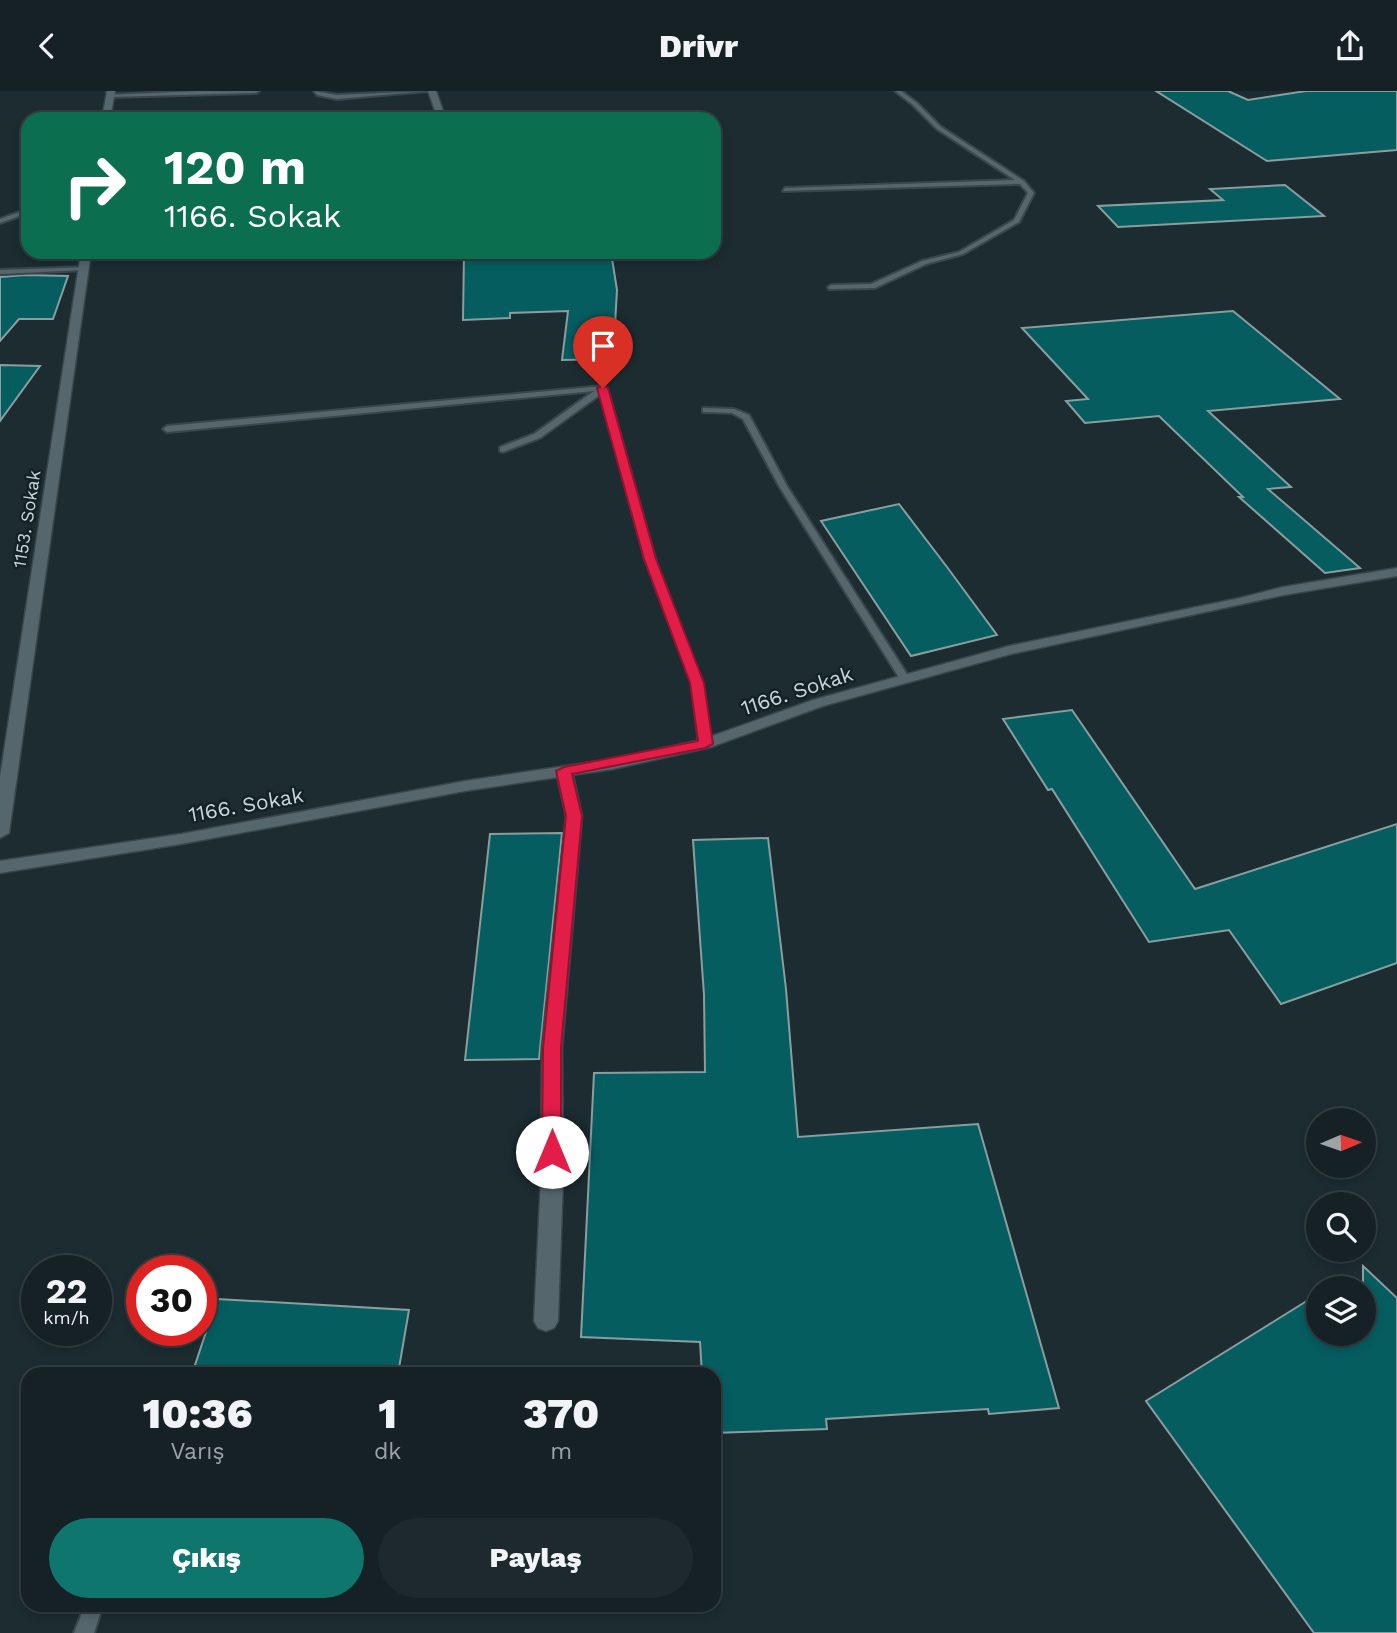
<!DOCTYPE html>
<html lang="tr">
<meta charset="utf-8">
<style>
body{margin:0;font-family:"Work Sans",sans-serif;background:#1e292d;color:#f1f3f6;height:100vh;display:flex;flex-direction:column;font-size:26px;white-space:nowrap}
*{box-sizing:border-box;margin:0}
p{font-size:23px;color:#9da3a7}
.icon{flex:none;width:38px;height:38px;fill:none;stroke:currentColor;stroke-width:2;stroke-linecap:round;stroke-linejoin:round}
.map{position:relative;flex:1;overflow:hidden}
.details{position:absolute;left:21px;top:1276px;width:700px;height:245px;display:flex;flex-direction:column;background:#152125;border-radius:21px;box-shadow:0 4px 10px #0003,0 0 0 2px #343e42}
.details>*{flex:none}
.hud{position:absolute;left:21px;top:21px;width:700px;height:147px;border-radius:21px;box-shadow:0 4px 10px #0003,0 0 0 2px #343e42;background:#0b6e4f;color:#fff;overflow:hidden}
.needle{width:46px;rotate:88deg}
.controls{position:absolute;left:1306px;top:1017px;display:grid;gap:14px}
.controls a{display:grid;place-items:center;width:70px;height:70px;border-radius:50%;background:#152125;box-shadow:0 4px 10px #0003,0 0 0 2px #343e42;font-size:35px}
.speed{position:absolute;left:21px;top:1164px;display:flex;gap:14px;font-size:35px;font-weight:700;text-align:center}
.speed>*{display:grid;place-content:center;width:91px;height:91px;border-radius:50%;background:#152125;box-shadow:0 4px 10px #0003,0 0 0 2px #343e42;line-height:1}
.speed small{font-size:18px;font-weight:400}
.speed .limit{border:10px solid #d22;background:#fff;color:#111}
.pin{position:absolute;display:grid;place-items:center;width:60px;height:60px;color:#fff;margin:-72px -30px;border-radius:50% 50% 50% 0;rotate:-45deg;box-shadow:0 0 7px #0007}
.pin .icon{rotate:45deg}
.me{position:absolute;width:77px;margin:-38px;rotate:0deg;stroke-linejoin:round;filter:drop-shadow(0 0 5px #0008)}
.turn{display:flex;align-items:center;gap:24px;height:147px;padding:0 28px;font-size:32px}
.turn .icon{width:91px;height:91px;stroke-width:2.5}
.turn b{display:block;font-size:49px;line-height:60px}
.eta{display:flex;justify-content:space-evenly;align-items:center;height:119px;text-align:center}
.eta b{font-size:42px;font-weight:800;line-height:49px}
.button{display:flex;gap:14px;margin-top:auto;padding:14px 28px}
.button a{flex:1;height:80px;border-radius:42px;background:#0f766e;color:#fff;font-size:28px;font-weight:800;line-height:80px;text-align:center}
.button a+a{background:#1e292d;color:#f1f3f6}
header{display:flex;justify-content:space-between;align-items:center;height:91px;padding:0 28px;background:#152125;font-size:32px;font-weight:800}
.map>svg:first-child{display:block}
.building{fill:#055d60;stroke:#899e9f;stroke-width:2}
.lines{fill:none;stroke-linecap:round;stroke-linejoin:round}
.lane-casing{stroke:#39464b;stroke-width:4}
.street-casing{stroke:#39464b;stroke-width:3}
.secondary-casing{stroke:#39464b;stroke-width:3}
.lane{fill:#55676d;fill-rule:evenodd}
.street{fill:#55676d;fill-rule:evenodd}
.secondary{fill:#55676d;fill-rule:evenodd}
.route{fill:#e11d48;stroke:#92132f;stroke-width:2}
.labels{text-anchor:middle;stroke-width:5;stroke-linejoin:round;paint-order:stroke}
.far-street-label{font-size:18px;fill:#ccd6da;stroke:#122227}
.street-label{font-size:21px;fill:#ccd6da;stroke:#122227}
</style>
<header><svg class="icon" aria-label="back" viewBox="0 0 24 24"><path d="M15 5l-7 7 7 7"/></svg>Drivr<svg class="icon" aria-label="share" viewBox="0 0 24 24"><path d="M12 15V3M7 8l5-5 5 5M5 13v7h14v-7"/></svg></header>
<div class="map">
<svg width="1397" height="1542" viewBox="0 0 1397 1542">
<rect width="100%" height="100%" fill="#1c2c31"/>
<!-- building -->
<path class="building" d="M1156,0h72l20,9 58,-9h91v59l-130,11z
M1285,94l39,31 -206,11 -20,-21 125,-6 -13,-11z
M464,161h147l6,38 -4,69 -51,1 6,-49 -58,2v5l-47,2z
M25,184l43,1 -15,43h-34l-19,22v-64z
M1233,220l107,88 -132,12 83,76 -23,2 92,79 -35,5 -86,-76h4l-84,-81 -74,7 -19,-22 22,-2 -66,-71z
M0,274l40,1 -40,55z
M899,413l48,63 50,68 -86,21 -90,-135z
M1072,619l123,179 202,-65v139l-116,41 -52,-74 -80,12 -97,-153 -4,1 -45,-71z
M562,742l-23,226 -74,1 25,-226z
M768,747l18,151 12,148 180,-13 81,284 -70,6 -1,-5 -162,10 1,10 -113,4v-59h-12l-2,-32 -119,-5 13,-264 111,-1 -1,-77 -11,-155z
M1363,1175l34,32v335h-83l-168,-232 172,-107v39h45z
M217,1208l192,11 -11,64h-206z"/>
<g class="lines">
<defs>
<path id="lane" d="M196,0h63l-3,2 -145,4 -3,-2z
M314,0l23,4 91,-4 -91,8 -20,-4z
M895,0h6l16,12 24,24 83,54 10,12 -15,29 -56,32 -37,10 -51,24 -46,1 -1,-2 4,-2 39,-1 51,-23 37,-9 55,-32 14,-27 -8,-9 -237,7 2,-3 230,-8 -78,-51 -24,-24z
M28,118v4l-28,10v-4z
M87,176v2l-2,1 -85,4v-4z
M603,295l4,2 48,171 47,124 9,61 -2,2 -4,1 -6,-3 -7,-61 -47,-124 -44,-165 -61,44 -37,14 -3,-1v-4l34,-13 60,-43 -427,41 -4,-3 4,-3z
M703,317l31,1 15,6 38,71 123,193 -1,2 -4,1 -5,-3 -121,-193 -36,-67 -11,-6 -29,-1z
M85,1514h14l2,6 -7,22h-20z"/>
<path id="street" d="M107,0h8l-5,28h-8z
M428,0h8l10,28h-8z
M81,161h10l-82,581 -9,5v-61z
M564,675l8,5 10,45 -20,232 1,130 -5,143 -4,7 -8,3 -8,-3 -4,-7 7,-143 1,-130 24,-232 -10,-45z"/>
<path id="secondary" d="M1397,477v8l-113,19 -273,59 -188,52 -112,41 -98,22 -148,22 -284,53 -181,29v-12l181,-27 284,-53 148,-22 88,-19 112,-40 196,-54 231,-48 43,-11z"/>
</defs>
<!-- lane casing -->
<use href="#lane" class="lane-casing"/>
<!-- street casing -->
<use href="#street" class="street-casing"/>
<!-- secondary casing -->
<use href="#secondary" class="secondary-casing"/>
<!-- lane -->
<use href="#lane" class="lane"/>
<!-- street -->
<use href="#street" class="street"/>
<!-- secondary -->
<use href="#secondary" class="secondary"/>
</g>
<!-- route -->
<path class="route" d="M603,294l5,3 48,171 48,124 9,61 -8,4 -133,26 10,42 -21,232v104l-2,5 -7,3 -7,-3 -3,-5 1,-104 23,-232 -10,-45 8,-4 134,-26 -8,-58 -46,-124 -47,-171z"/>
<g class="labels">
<!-- far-street labels -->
<g class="far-street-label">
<text transform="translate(27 428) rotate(-81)" y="6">1153. Sokak</text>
</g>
<!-- street labels -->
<g class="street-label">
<text transform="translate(797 600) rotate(-18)" y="7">1166. Sokak</text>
<text transform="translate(246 714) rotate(-10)" y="7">1166. Sokak</text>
</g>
</g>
</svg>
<div class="controls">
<a><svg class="needle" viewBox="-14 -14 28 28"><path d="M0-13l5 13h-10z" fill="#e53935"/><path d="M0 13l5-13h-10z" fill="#9da3a7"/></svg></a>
<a><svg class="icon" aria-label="search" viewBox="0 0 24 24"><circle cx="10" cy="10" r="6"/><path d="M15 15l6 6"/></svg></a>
<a><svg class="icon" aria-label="layers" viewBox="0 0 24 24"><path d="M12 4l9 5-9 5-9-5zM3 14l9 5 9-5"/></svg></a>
</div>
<div class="speed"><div>22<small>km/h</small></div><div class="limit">30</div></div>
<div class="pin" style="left:603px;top:297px;background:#d93025"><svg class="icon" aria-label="arrive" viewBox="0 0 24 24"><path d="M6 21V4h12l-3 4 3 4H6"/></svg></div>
<svg class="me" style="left:552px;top:1061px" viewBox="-20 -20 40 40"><circle r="19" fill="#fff"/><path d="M0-13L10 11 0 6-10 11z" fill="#e11d48"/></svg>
<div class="hud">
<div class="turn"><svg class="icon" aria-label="right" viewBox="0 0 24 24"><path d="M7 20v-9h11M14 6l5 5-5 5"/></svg><div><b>120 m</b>1166. Sokak</div></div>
</div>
<section class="details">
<div class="eta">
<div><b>10:36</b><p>Varış</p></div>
<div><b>1</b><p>dk</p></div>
<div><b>370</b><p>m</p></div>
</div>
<div class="button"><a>Çıkış</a><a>Paylaş</a></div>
</section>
</div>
